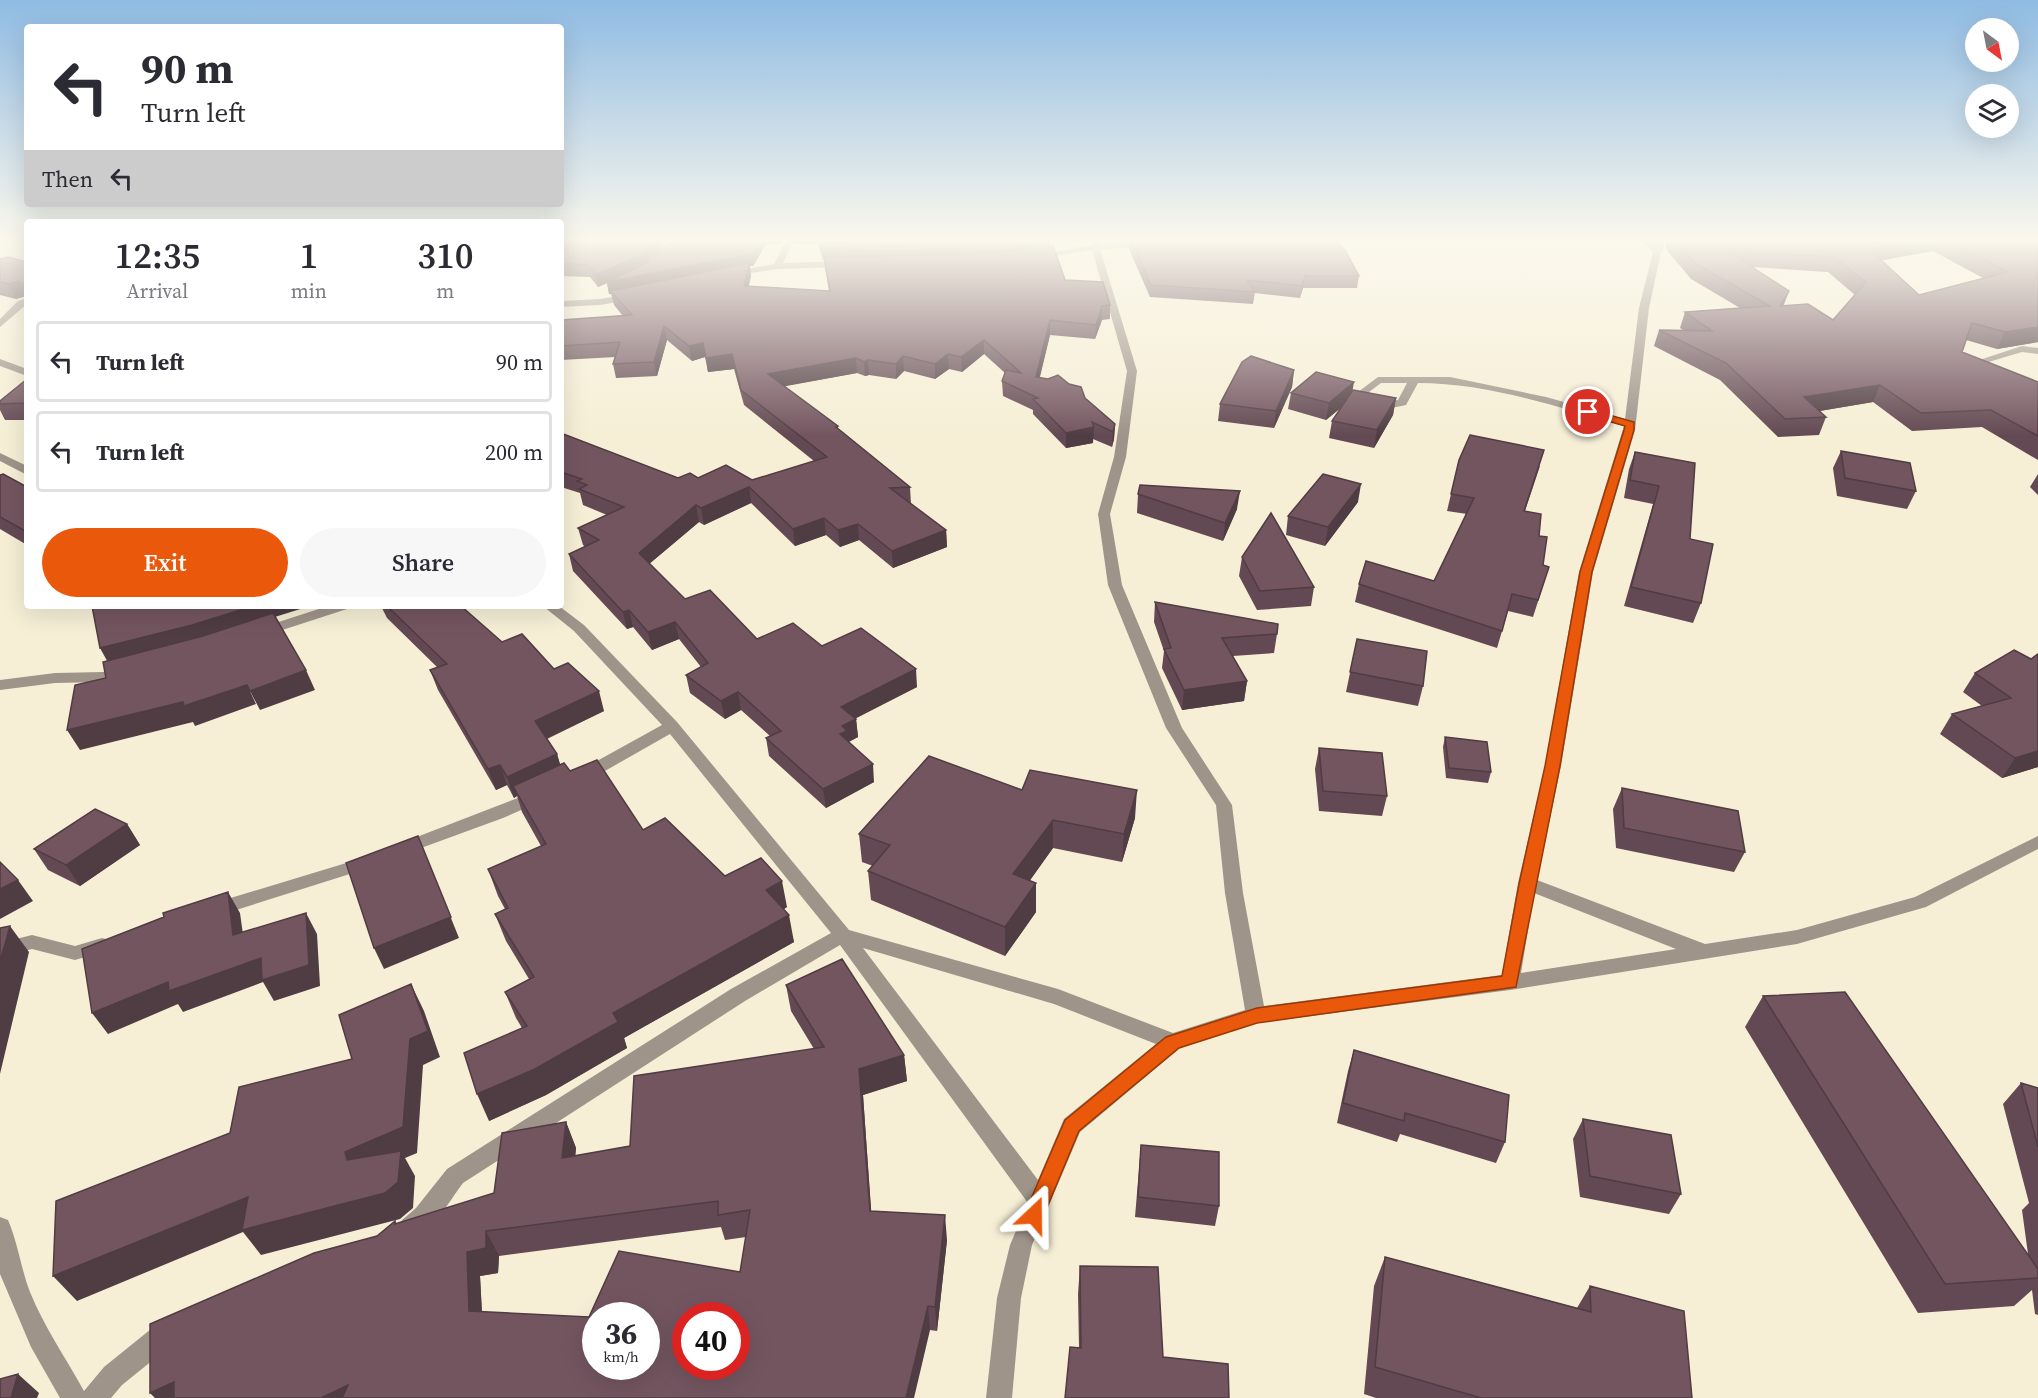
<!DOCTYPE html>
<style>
body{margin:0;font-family:"Source Serif 4",serif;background:#f7f7f7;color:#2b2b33;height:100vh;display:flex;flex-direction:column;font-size:22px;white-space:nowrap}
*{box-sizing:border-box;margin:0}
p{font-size:20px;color:#7c7c81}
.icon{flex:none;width:33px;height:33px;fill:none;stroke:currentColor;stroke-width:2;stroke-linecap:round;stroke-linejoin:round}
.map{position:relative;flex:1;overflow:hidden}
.drawer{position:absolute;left:24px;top:219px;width:540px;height:390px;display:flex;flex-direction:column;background:#fff;border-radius:6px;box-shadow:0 6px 24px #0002}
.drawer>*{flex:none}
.top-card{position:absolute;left:24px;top:24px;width:540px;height:183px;border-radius:6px;box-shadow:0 6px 24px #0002;background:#fff;color:#2b2b33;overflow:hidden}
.needle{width:39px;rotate:148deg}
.tools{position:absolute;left:1965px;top:18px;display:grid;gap:12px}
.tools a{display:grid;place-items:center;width:54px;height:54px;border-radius:50%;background:#fff;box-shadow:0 6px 24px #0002;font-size:30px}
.speed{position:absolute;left:582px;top:1302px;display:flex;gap:12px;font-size:30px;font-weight:700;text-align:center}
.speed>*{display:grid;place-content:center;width:78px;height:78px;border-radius:50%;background:#fff;box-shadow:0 6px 24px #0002;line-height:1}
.speed small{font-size:15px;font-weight:400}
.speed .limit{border:9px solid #d22;background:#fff;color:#111}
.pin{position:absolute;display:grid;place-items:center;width:51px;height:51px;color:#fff;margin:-26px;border:3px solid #fff;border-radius:50%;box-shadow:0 2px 6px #0007}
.me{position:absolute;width:66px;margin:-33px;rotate:23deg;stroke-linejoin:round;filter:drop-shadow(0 0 4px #0008)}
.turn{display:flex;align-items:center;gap:21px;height:126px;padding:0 18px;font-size:27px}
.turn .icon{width:78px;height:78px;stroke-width:2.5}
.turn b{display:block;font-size:42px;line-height:51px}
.then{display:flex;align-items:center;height:57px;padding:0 18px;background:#0003;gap:12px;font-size:22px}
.eta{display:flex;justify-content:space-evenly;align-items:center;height:102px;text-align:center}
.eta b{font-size:36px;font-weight:600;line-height:42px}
.primary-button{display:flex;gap:12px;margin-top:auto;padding:12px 18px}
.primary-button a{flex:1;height:69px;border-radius:36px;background:#ea580c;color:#fff;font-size:24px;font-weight:600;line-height:69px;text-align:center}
.primary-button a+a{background:#f7f7f7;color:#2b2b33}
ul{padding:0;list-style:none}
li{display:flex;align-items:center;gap:18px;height:81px;margin:0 12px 9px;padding:0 6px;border:3px solid #e1e1e2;border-radius:6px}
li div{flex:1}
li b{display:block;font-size:22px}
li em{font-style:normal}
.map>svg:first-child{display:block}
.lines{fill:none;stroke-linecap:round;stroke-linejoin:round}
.minor{fill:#9f948a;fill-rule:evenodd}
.wall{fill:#634953;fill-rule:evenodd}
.shaded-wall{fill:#503c43}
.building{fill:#735560;stroke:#503c43;stroke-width:1.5;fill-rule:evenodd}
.route{fill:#ea580c;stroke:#983908;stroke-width:1.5}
</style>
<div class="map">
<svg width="2038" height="1398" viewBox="0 0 2038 1398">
<rect width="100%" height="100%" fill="#f6efd6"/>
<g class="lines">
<!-- minor -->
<path class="minor" d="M786,240h8l-11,23 61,-2 4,3 -4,3 -67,2 -47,7 -4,-3 48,-9z
M1094,240h8l-2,4 49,-3 4,3 -4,3 -49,2 37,122 -11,86 -16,57 12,71 60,143 50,77 11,88 21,113 238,-31 16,-92 27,-117 34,-194 45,-146c-67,-19 -136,-43 -206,-43l-12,22c-20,5 -38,6 -52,-10l24,-18h72l96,20 79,22 14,-111 14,-56 -13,-12h10l5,5v-5h8l1,8 -3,4 -12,56 -14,122 -42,142 -32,194 -24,114 168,64 92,-14 118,-33 123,-61v13l-112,58 -129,37 -287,46 -254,33 -76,25 -100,84 -48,113 -11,53 -9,100h-26l11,-100 13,-53 18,-42 -188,-258 -95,56 -282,182c-15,20 -29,47 -53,56l-8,-3 -3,-8 3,-8 14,-12 31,-39 284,-180 100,-56 -161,-199 -81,46h-12l-2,-4 2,-4 85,-47 -88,-94 -31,-25h16l25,19 93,97 172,208 209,59 115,44 72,-23 -20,-117 -9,-88 -50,-77 -58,-143 -10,-71 16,-57 13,-86 -35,-121 -57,9 -4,-3 61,-11zM1381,383h26l-9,17 -19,2 -14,-7zM1534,893l142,56 -155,24zM863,948l191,56 102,40 -92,75 -26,61z
M631,294l3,1v4l-34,6 -39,2v-6l39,-2z
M27,298v6l-27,23v-8l18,-18z
M2022,346l16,2v6l-16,-2 -40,12v4h-8l-7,-4z
M0,359l27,10v7l-27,-10z
M0,453l27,13v9l-27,-14z
M328,606h21l-2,3 -80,26h-10l-2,-3 2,-3z
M124,668l7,4 -2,3 -26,7 -48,1 -55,7v-10l55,-7 48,-1z
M536,791l6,2 2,4 -2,4 -39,17 -101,37 -6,-2 -3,-4 3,-4z
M366,857l6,2 3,4 -3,4 -155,49 -6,-2 -3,-5 3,-5z
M32,935l43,11 27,-8 7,2 2,5 -2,5 -34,10 -43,-11 -32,8v-14z
M0,1217l8,3c10,23 13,49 22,72 14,35 36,66 54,99l20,-24 52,-42 9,-3 9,3 3,9 -3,9 -52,42 -11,13h-51l-29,-51 -31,-73z"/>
</g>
<!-- wall -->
<path class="wall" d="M561,240l99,11 -13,11 4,-1 20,-21h113l-2,4h-16l-13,22h-3l1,10 -3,10 81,5 -5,-31h-1l-5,-16h-23l-1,-4h299l-2,2h-41v4l15,34 45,25v14l-8,1 -7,19 -45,-4 -10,42 45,21 30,26 -1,15 -2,8 -19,-8v4l-27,5 -33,-34v-4l-30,-14 -1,-15 3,-8 -21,-19 -22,18 -13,-3 -14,10 -31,-8 -8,8 -27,-4 -4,1 -8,-3 -73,13 54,40v3l72,58 1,17 35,26 1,17 -54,21 -34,-28 -19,7 -14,-12 -31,11 -44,-43 -47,22 -5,-3 -50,42 36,35 72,40 65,7 95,41 -62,31 1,1 2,18 -9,5 25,40 -48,26 -57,-52 -3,-18 4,-2 -29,-26 -16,9 -35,-26 -4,-18 15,-8 -22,-28 -27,11 -19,-23 -6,2 -54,-58 -4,-17 17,-7 -3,-2 -5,-17 29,-13 -24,-10 -3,-12 -19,-6v-54l117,45h20l54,2 62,-19 -70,-56 -10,-36 -26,3 -3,-15 -13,4 -25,-21 -10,36 -41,2 -3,-14 2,-7 -54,3v-40l62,-4 -9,-11 -3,-11h-2l-2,-11 -9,4 -8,-10 -29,-1z
M1122,240h214l23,36 -2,12h-54l-3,10 -45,-5 -2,11 -103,-7 -21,-48v-8z
M1665,240h373v102l-41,7 -31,-9 -4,12 76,30v78l-56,-33 -70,4 -39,-29 -54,9 7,6 -7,18 -41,2 -58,-57 -66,-34 5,-16h24l-3,-2 5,-16 55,-4 -49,-29 -25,-30zM1933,251l50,27 -64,17 -38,-35zM1752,267l76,5 27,23 -22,25 -50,-15 6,-14z
M0,259l27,3v35l-1,-1 -10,3 -16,-4z
M1294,370l-2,17 -18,41 -56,-7 2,-17z
M27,379v41h-22l-5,-10v-9z
M1352,391l44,7 -3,17 -19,33 -45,-10 3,-17 10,-14 -16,13 -38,-11 3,-16z
M1841,451l75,40 -9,18 -70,-13 -4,-28z
M1635,452l60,11 -5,76 11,64 -8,20 -69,-17 29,-102 -29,-6 5,-29z
M1459,460l81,6 -15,45 14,25 4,29 6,2 -16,50 -25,-6 -11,37 -142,-46 4,-18 75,-3 33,-67 -20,-3z
M2038,474v21l-8,-8z
M0,475l27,12v58l-27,-16z
M1138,494l99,15 -14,32 -86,-28z
M1358,502l-33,44 -39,-11 2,-19z
M1242,557l72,30 -3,19 -54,4 -18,-34z
M1155,602l122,32 -3,19 -41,3 14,25 -3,20 -62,9 -20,-42 2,-17 -10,-29z
M381,606h80l41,36 52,27 50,42 -57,28 10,15 3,10 10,7 73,59 82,46 62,31 -3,2 10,33 -170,96 3,10 -81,47 -57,26 33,-93 -6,-10 -11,-26 24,-13 -23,-38 -11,-27 10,-5 -7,-13 -10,-27 53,-23 -19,-34 -5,-16 -3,2 -7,-13 -11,5 -58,-100 -8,-20 7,-3 -50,-49z
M1357,639l66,47 -5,20 -72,-14z
M2038,654v113l-36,11 -62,-44 12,-20 30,-8 -19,-14 12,-19 56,-14z
M1445,737l46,35 -3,11 -42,-5 -3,-31z
M1319,748l68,48 -5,20 -63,-5 -4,-42z
M1622,788l123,64 -11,20 -118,-24 -3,-39z
M1022,790l113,28 -13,44 -69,-14 -24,33 7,31 -31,44 -134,-56 -3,-29 5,-5 -11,-4 -3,-28z
M127,824l13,21 -60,41 -32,-16 -14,-21z
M786,985l118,70 3,26 -44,14 8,116 76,29 -10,91 -7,-1 -775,68 222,-162 18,-15 2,3 97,-31 72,-71 10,26 -1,8 55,-10 184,-97 -23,-38zM721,1227l4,13 21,-3 -6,35 -151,45 -107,-5 -2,-36 18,-3 1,-17z
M1763,996l265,258 -6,-44 7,-7 -26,-99 18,-21 17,5v227l-3,-1 -3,-24 -18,16 -96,7 -173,-286z
M1354,1050l151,92 -9,21 -96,-29 -3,8 -60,-19 11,-52z
M1583,1119l98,75 -12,20 -89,-17 -7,-58z
M1141,1145l78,61 -4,20 -80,-9z
M1385,1257l192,51 13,-22 102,112h-316l-12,-4 10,-108z
M1080,1266l83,91 -84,-9 -1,-54z"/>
<!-- shaded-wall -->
<path class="shaded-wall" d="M656,240h11l-7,11 -19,17 118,-28h6l1,4 -13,22h-3l1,10 -5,23 -135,-8v3h-2l-2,-11 -9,4 -2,-12z
M1024,240h26v9l-37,5v-12z
M1916,240h22l-5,11 -71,13 7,-15z
M1305,276l-2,12 -3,10 2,-12z
M19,281l7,15 -10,3 -7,-15z
M27,281v14l-5,-11z
M1789,291l-6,16 -3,-1z
M1102,306v14l-7,19 1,-14z
M1050,320v15l-14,56v-14z
M664,326l3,14 -10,36 -3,-14z
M2038,327v15l-41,7 8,-17z
M984,340v14l-22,18 -1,-15z
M703,343l2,14 -13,4 -3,-15z
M732,354l2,15 -26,3 -2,-14z
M948,354l1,15 -14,10v-15z
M903,356l1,15 -8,8v-15z
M856,358l1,15 -87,16 -2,-15z
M868,360l1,15 -4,1 -1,-14z
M1294,370l-2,17 -18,41 2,-17z
M1354,382l-3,17 -25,21 3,-17z
M1880,385l-7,17 -77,13 8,-18z
M1396,398l-3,17 -19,33 3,-18z
M1115,424l-1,15 -2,8 1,-15z
M1094,427l-1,16 -27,5v-15z
M1361,484l-3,18 -33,44 3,-19z
M749,487l2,16 -47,22 -3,-17z
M1240,491l-3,18 -14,32 2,-18z
M696,505l3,17 -57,48 -3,-17z
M824,518l2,17 -31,11 -2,-17z
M858,524l1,16 -19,7 -2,-17z
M946,530l1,17 -54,21 -1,-17z
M253,606h57l-199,62 -11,-20z
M629,610l4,17 -6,2 -4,-17z
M675,622l4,17 -27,11 -4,-18z
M916,669l1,18 -74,38 -2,-18z
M306,670l9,20 -55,20 -10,-19z
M1247,681l-3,20 -62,9 2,-20z
M247,685l9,19 -61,22 -2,-4 -113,28 -13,-20z
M599,691l5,20 -63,30 -6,-20z
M738,692l3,18 -16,9 -4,-18z
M856,719l2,18 -10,5 -8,-8 2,-8z
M2038,751v16l-36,11 13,-20z
M557,754l6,21 -50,11 4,10 -3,2 -7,-21z
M873,764l1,18 -48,26 -3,-19z
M500,765l7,20 -11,5 -8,-21z
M1137,790l-2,28 -13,44 2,-28z
M1053,820v28l-39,55 -1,-29z
M127,824l13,21 -60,41 -14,-21z
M418,836l41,102 -75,31 -10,-21z
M18,880l15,21 -33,18v-30z
M782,881l5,26 -16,10 -5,-27z
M1036,883v29l-31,44v-29z
M228,892l12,21 6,43 -13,-21z
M306,913l11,21 3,52 -46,15 -11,-19 -80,30 -5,-8 -70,30 -16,-21z
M789,915l5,27 -170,96 3,10 -81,47 -57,26 -12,-27 136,-81z
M10,926l19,26 -29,122v-112z
M411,984l13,27 16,46 -17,8 -6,88 -12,5 10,18 -2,32 -13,11 -139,36 -18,-23 -166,69 -24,-25 195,-79 99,-37 -2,-8z
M904,1055l3,26 -44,14 10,141 -3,-25 -11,-142z
M566,1122l10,26 -3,35 -11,-25z
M945,1215l2,25 -10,91 -2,-24z
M486,1231l13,25 -1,17 -18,3 3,59 -14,-24 -2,-59z
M928,1306l2,24 -16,68h-8z
M18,1374l21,19 -2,5h-26z
M174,1382l15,16h-34l-5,-5z
M348,1385l10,13h-37z"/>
<!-- building -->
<path class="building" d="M561,240h95l-17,16 -43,19 -9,-10 -26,-2z
M671,240h88l-8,14 -144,28 44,-21z
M820,240h204l-11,2 -191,6z
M1131,240h205l9,10 14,26h-54l-3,10 -55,-6 8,12 -104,-7z
M1676,240h34l79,51 -9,15 28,-2 25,16 33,-38 -32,-25 -84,-5 -18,-12h184l-47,9 50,46 89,-23 -60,-32h85l5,2v85l-33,5 -33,-9 -10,29 76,30v54l-47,-26 -70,3 -41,-28 -76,12 22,20 -41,2 -59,-56 -67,-33 53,1 -27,-19 85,-6 -74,-42z
M1053,245l12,35 38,2 7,23 -8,1 -6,19 -46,-5 -14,57 12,2 10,-4 11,9 12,3 4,11 30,26 -2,8 -21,-10 2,5 -28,6 -33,-34 5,-1 -36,-17 4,-11 15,3 -37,-33 -23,17 -13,-3 -13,10 -32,-8 -7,8 -28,-4 -4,2 -8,-4 -88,16 70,52 -2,1 74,60 -20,1 56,42 -54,21 -34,-27 -20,6 -14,-12 -31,11 -44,-42 -48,21 -5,-3 -57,48 46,46 25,-9 47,49 36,-16 29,23 39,-18 55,41 -75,38 15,12 -14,7 5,5 -7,3 33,30 -50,25 -57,-51 15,-7 -43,-39 -17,9 -35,-26 22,-12 -33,-41 -27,10 -19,-22 -6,2 -54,-58 30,-14 -21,-12 46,-21 -45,-18 8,-4 -10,-4 5,-2 -21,-7v-39l117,45 12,-5 8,5 28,-13 26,15 75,-23 -86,-67 -9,-36 -26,4 -3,-15 -14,3 -25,-20 -10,36 -41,2 7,-22 -59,4v-26l71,-5 -21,-24 138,-28 -5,23 86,5 -6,-34 143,-3 46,-3z
M8,257l19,5v19l-5,3 -3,-3 -10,3 -9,-2v-23z
M1251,356l43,14 -18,41 -56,-7 22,-42z
M1316,372l38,10 -25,21 -38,-10z
M27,379v24l-27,1v-3z
M1353,390l43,8 -19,32 -45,-9z
M1470,435l74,15 -20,61 17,3 -2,22 8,1 -4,28 6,2 -11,33 -26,-6 -10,37 -143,-47 7,-23 68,20 40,-83 -23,-4 8,-34z
M1841,451l69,12 6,28 -71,-13z
M1635,452l60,11 -5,76 23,5 -12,59 -70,-16 28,-101 -29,-6z
M3,474l24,13v45l-27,-15v-42z
M1323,474l38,10 -33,43 -40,-11z
M1140,485l100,6 -15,32 -87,-29z
M1271,513l43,74 -54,4 -18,-34z
M1155,602l123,22 -1,10 -55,4 25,43 -63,9 -20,-41 7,-1z
M92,606h161l-61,19 -92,23z
M387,606h74l41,36 20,-8 32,35 14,-6 31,28 -64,30 22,33 -50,23 -7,-12 -12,4 -58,-99 17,-6z
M273,613l33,57 -56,21 -3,-6 -63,21 -1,-4 -116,28 8,-45 31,-7 -3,-16 100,-26z
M1357,639l70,12 -4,35 -73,-14z
M2014,650l17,9 7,-5v97l-23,7 -63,-44 59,-16 -36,-25z
M1445,737l42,5 4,30 -42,-4z
M1319,748l63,5 5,43 -64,-5z
M929,756l93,34 8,-20 107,20 -13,44 -71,-14 -40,54 23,9 -31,44 -137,-56 22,-26 -31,-11z
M597,760l46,70 22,-12 60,58 36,-18 21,23 -16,9 23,25 -176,98 5,9 -83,47 -58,25 -13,-41 63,-27 -22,-34 29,-15 -39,-63 13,-6 -20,-39 58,-25 -33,-58 51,-23 6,8z
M1622,788l116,23 7,41 -121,-24z
M95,809l32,15 -61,41 -32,-16z
M418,836l33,81 -77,31 -28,-85z
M0,862l18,18 -18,9z
M228,892l5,43 73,-22 3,52 -47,15 -1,-22 -92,33 -1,-9 -76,31 -10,-64 82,-32 -1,-4z
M10,926l-10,36v-34z
M842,959l62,96 -45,14 11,142 75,4 -10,92 -7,-1 -22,92h-564l6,-13 -27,13h-147v-16l-24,11v-69l164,-71 63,-17 18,-15v3l99,-31 8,-60 64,-11 -4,36 68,-12 4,-70 190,-29 -38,-62zM718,1201v14l32,-5 -10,62 -121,-21 -30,66 -120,-6 -2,-59 19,-4v-17zM596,1316h50v50h-50zM686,1316h50v50h-50z
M411,984l17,47 -18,8 -7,88 -58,25 2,8 54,-9 -3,31 -13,11 -143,37 6,-33 -195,79 3,-75 174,-68 9,-46 113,-28 -13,-44z
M1845,992l193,277v9l-93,6 -182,-288z
M1354,1050l155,45 -4,47 -100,-29 -1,8 -61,-18z
M2021,1083l17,5v59z
M1583,1119l88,16 10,59 -91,-18z
M1141,1145l78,7v54l-81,-9z
M1385,1257l206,55 -1,-26 94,25 8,87h-211l-106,-31z
M1080,1266l78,1 5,90 65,7 1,34h-164l5,-51 11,1z
M18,1374l-7,24h-11v-19z"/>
<!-- sky -->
<linearGradient id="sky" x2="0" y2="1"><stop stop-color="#8fbbe3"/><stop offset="0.55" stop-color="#fbf8ed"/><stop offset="1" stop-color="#fbf8ed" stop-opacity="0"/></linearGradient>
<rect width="2038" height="436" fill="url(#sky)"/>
<!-- route -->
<path class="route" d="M1588,409l46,13v8l-42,142 -32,194 -44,221 -259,36 -78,25 -100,83 -38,91 -7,3 -7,-3 -3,-7 41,-95 101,-83 91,-29 245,-32 17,-92 26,-118 35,-194 44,-142 1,-4 -41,-12 -1,-2z"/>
</svg>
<div class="tools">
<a><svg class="needle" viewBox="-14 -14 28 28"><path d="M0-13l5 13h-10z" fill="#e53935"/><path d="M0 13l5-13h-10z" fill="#7c7c81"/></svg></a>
<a><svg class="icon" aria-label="layers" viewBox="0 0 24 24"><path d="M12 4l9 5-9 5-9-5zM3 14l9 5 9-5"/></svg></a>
</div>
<div class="speed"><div>36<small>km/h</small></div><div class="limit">40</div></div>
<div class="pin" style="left:1588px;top:412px;background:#d93025"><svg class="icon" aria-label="arrive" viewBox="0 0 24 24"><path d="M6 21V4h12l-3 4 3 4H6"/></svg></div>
<svg class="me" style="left:1034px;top:1215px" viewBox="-20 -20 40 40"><path d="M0-17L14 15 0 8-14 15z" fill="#ea580c" stroke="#fff" stroke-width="4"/></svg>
<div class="top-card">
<div class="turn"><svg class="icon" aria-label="left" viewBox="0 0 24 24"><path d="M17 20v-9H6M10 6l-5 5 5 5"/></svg><div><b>90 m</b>Turn left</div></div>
<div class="then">Then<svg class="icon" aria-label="left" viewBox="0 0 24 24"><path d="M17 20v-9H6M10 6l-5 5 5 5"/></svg></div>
</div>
<section class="drawer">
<div class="eta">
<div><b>12:35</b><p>Arrival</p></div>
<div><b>1</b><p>min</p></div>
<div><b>310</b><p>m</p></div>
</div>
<ul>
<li><svg class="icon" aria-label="left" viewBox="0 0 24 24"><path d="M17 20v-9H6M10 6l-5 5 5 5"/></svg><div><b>Turn left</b></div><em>90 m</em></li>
<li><svg class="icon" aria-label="left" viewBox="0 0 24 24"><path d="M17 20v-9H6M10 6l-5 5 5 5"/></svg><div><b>Turn left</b></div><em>200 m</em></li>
</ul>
<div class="primary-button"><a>Exit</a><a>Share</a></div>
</section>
</div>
